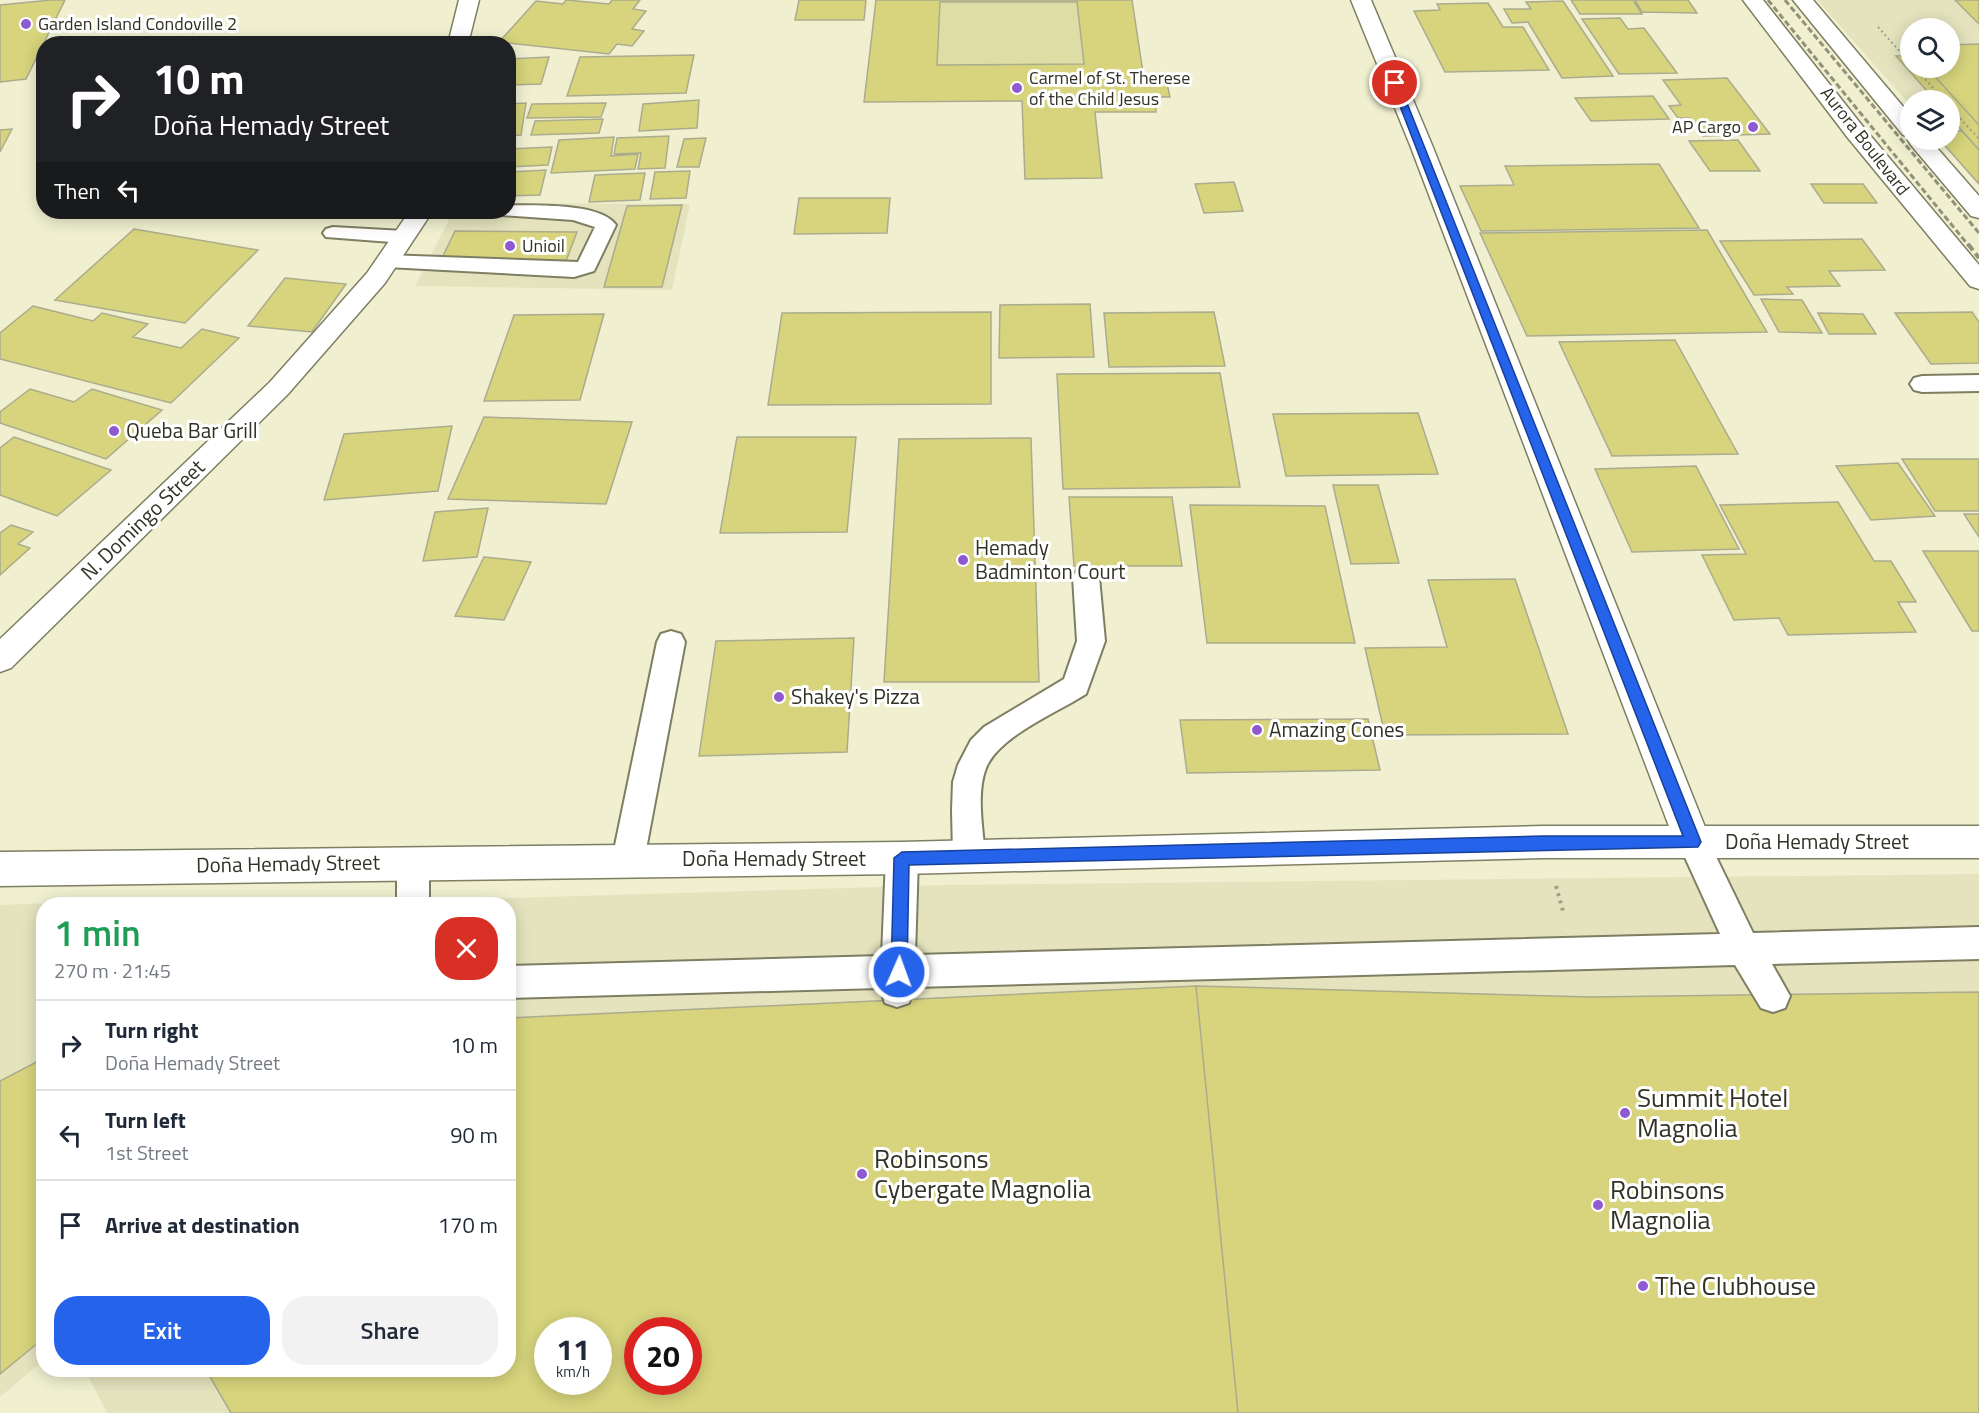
<!DOCTYPE html>
<meta charset="utf-8">
<style>
body{margin:0;font-family:"Titillium Web",sans-serif;background:#f2f2f3;color:#1f2937;height:100vh;display:flex;flex-direction:column;font-size:22px;white-space:nowrap}
*{box-sizing:border-box;margin:0}
p{font-size:20px;color:#747a83}
.icon{flex:none;width:33px;height:33px;fill:none;stroke:currentColor;stroke-width:2;stroke-linecap:round;stroke-linejoin:round}
.map{position:relative;flex:1;overflow:hidden}
.sheet{position:absolute;left:36px;top:897px;width:480px;height:480px;display:flex;flex-direction:column;background:#fff;border-radius:24px;box-shadow:0 3px 15px #0003}
.sheet>*{flex:none}
.hud{position:absolute;left:36px;top:36px;width:480px;height:183px;border-radius:24px;box-shadow:0 3px 15px #0003;background:#202124;color:#fff;overflow:hidden}
.fabs{position:absolute;left:1900px;top:18px;display:grid;gap:12px}
.fabs a{display:grid;place-items:center;width:60px;height:60px;border-radius:50%;background:#fff;box-shadow:0 3px 15px #0003;font-size:30px}
.speed{position:absolute;left:534px;top:1317px;display:flex;gap:12px;font-size:30px;font-weight:700;text-align:center}
.speed>*{display:grid;place-content:center;width:78px;height:78px;border-radius:50%;background:#fff;box-shadow:0 3px 15px #0003;line-height:1}
.speed small{font-size:15px;font-weight:400}
.speed .limit{border:9px solid #d22;background:#fff;color:#111}
.pin{position:absolute;display:grid;place-items:center;width:51px;height:51px;color:#fff;margin:-26px;border:3px solid #fff;border-radius:50%;box-shadow:0 2px 6px #0007}
.me{position:absolute;width:66px;margin:-33px;rotate:2deg;stroke-linejoin:round;filter:drop-shadow(0 0 4px #0008)}
.turn{display:flex;align-items:center;gap:21px;height:126px;padding:0 18px;font-size:27px}
.turn .icon{width:78px;height:78px;stroke-width:2.5}
.turn b{display:block;font-size:42px;line-height:51px}
.then{display:flex;align-items:center;height:57px;padding:0 18px;background:#0003;gap:12px;font-size:22px}
.round{display:grid;place-items:center;flex:none;width:63px;height:63px;border-radius:24px;background:#f2f2f3}
.headline{display:flex;align-items:center;justify-content:space-between;height:102px;padding:0 18px}
h1{font-size:36px;font-weight:600;line-height:45px;color:#1e9e55}
.primary-button{display:flex;gap:12px;margin-top:auto;padding:12px 18px}
.primary-button a{flex:1;height:69px;border-radius:24px;background:#2563eb;color:#fff;font-size:24px;font-weight:600;line-height:69px;text-align:center}
.primary-button a+a{background:#f2f2f3;color:#1f2937}
ul{padding:0;list-style:none}
li{display:flex;align-items:center;gap:18px;height:90px;padding:0 18px;border-top:2px solid #e0e1e3}
li div{flex:1}
li b{display:block;font-size:22px}
li em{font-style:normal}
.map>svg:first-child{display:block}
.built{fill:#e4e3be;fill-rule:evenodd}
.green{fill:#dedda5}
.building{fill:#d7d47d;stroke:#abab8e;stroke-width:1.5;fill-rule:evenodd}
.lines{fill:none;stroke-linecap:round;stroke-linejoin:round}
.service-casing{stroke:#7e7e62;stroke-width:4}
.tertiary-casing{stroke:#7e7e62;stroke-width:3}
.primary-casing{stroke:#7e7e62;stroke-width:3}
.path-far1{stroke:#a0a089;stroke-width:2;stroke-dasharray:2 3;stroke-linecap:butt}
.path{stroke:#a0a089;stroke-width:4;stroke-dasharray:3 4.5;stroke-linecap:butt}
.service{fill:#fff;fill-rule:evenodd}
.tertiary{fill:#fff;fill-rule:evenodd}
.primary{fill:#fff;fill-rule:evenodd}
.rail-far1{stroke:#91917c;stroke-width:3;stroke-dasharray:6 3;stroke-linecap:butt}
.rail{stroke:#91917c;stroke-width:4;stroke-dasharray:8 4;stroke-linecap:butt}
.route{fill:#2563eb;stroke:#184099;stroke-width:1.5}
.poi-dot{fill:#9059d0;stroke:#fff;stroke-width:2}
.labels{text-anchor:middle;stroke-width:6;stroke-linejoin:round;paint-order:stroke}
.far-poi-label{font-size:18px;fill:#313125;stroke:#fff;text-anchor:start}
.far-street-label{font-size:18px;fill:#313125;stroke:#fff}
.poi-label{font-size:21px;fill:#313125;stroke:#fff;text-anchor:start}
.street-label{font-size:21px;fill:#313125;stroke:#fff}
.near-poi-label{font-size:26px;fill:#313125;stroke:#fff;text-anchor:start}
</style>
<div class="map">
<svg width="1979" height="1413" viewBox="0 0 1979 1413">
<rect width="100%" height="100%" fill="#f0f0d1"/>
<!-- built -->
<path class="built" d="M1817,0h162v184l-39,-44h10v-40h-39v6zM1911,28h39v40h-39z
M509,203l181,1 -18,86 -257,-4 38,-74h55z
M1979,874v539h-1872l-22,-43h423v-466h-123l89,-5 472,-14zM548,1330h50v52h-50zM638,1330h50v52h-50z
M159,899l155,5h-270l-1,457 -43,36v-492z"/>
<!-- green -->
<path class="green" d="M940,2h137l7,62 -147,1z"/>
<!-- building -->
<path class="building" d="M51,0h14l-39,79 -26,3v-77z
M566,0l43,4 3,-4h28l-7,9 13,2 -14,18 12,2 -12,15 -15,-2 -8,10 -110,-12 37,-41 27,3z
M799,0h67l-2,20h-69z
M876,0h256l12,79h22l4,18h-15l1,15h-61l7,66 -77,1 -3,-78 -158,1zM940,2h137l7,62 -147,1z
M1571,0h62l9,14h-62z
M1635,0h53l9,13 -55,-1z
M1955,0h24v24z
M1563,1l50,75 -51,2 -34,-56 -16,1 -8,-14h27l-5,-7z
M1488,3l15,24h20l26,43 -104,2 -31,-61 26,-1 -3,-6z
M1620,18l8,11 16,-1 33,45 -58,1 -37,-55z
M1979,44v81l-52,-57h23v-23z
M694,55l-8,38 -119,3 13,-39z
M1896,56h15v12h16l52,57v25l-29,-33v-17h-15z
M549,57l-8,27 -33,1v-26z
M1727,78l43,56 -67,2 -13,-18h-12l-9,-12 12,-1 -18,-25z
M1653,96l16,23 -78,2 -16,-23z
M699,100l-2,28 -58,3 4,-27z
M526,103l-5,32 -13,1v-32z
M606,103l-5,14 -74,1 5,-14z
M603,119l-4,14 -68,2 4,-14z
M12,129l-12,23v-22z
M1950,131h12l17,19v34l-39,-44h10z
M669,136l-4,32 -27,1 3,-16 -27,1 3,-16z
M614,137l-3,19 27,-2 -3,15 -84,4 8,-33z
M706,138l-7,29h-22l7,-28z
M1738,140l22,31h-50l-21,-30z
M552,147l-4,18 -40,2v-18z
M1659,164l40,64 -218,3 -21,-45 54,-1 -9,-19z
M546,170l-6,25 -32,1v-24z
M690,171l-4,27 -36,1 5,-27z
M645,173l-5,27 -51,2 6,-27z
M1234,182l9,29 -39,2 -9,-29z
M1811,184h52l14,19h-53z
M799,198h91l-3,35 -93,1z
M682,205l-20,82h-58l23,-81z
M134,229l124,21 -73,73 -130,-23z
M1707,230l60,102 -240,4 -47,-103z
M455,231l122,1 -11,29 -125,-1z
M1862,239l23,31 -56,1 11,15 -53,1 6,7 -39,1 -34,-54z
M285,278l61,6 -34,48 -64,-6z
M1761,299l41,1 20,33 -43,-1z
M1090,304l4,53 -95,1 1,-53z
M33,306l60,15 9,-8 46,11 -15,13 48,11 21,-19 37,9 -68,65 -171,-44v-26z
M991,312v92l-223,1 14,-92z
M1214,312l11,54 -116,1 -5,-54z
M1972,312l7,10v41l-48,1 -36,-51z
M1818,313l45,1 13,20h-47z
M604,314l-24,86 -96,1 30,-86z
M1675,340l63,114 -126,2 -53,-114z
M1220,373l20,114 -177,2 -6,-115z
M30,389l44,13 18,-13 70,21 -56,49 -106,-36v-11z
M1418,413l20,61 -152,2 -13,-62z
M484,417l148,5 -26,82 -158,-5z
M452,426l-14,65 -114,9 20,-66z
M14,437l97,33 -54,46 -57,-21v-47z
M737,437h119l-9,95 -127,1z
M1031,438l8,244h-155l15,-243z
M1902,459h77v52h-44z
M1898,463l37,53 -64,4 -35,-54z
M1696,466l43,83 -107,3 -37,-83z
M1333,485h45l21,78 -48,1z
M1069,497h103l10,69h-108z
M1838,502l36,59h17l25,41h-18l18,30 -128,3 -9,-17 -45,2 -32,-65 44,-1 -26,-49z
M1190,505l135,1 30,137h-148z
M488,508l-11,49 -54,4 12,-49z
M1964,514h15v23z
M11,525l22,7 -15,12 12,4 -30,27v-42z
M1923,551h56v80h-7z
M484,557l47,5 -27,58 -49,-4z
M1515,579l53,155 -183,1 -20,-87 82,-1 -19,-67z
M854,638l-7,114 -148,4 17,-115z
M1368,719l12,51 -193,3 -7,-53z
M1196,986l395,11 388,-5v421h-741z
M1196,986l42,427h-1007l-25,-43h302v-352zM548,1330h50v52h-50zM638,1330h50v52h-50z
M44,1058v280l-44,36v-293z"/>
<g class="lines">
<defs>
<path id="service" d="M508,205c26,1 92,-3 108,20l-22,46 -20,6 -187,-10 -7,-1 -3,-5 3,-5 7,-1 191,7 17,-35 -22,-7 -72,-5 -3,-3h10z
M333,227l71,4 7,2 3,4 -3,4 -7,2 -78,-6 -3,-4 3,-4z
M1979,375v16l-57,1 -8,-2 -4,-6 4,-6 8,-2z
M1086,567l9,3 4,7 6,64 -19,53c-28,18 -87,42 -100,74 -10,26 -3,61 -1,88l-5,10 -11,4 -11,-4 -5,-10 -1,-46 1,-28 5,-17 13,-25 13,-13 80,-48 13,-38 -4,-64 4,-7z
M671,631l10,3 4,8 -41,218 -5,10 -11,4 -11,-4 -5,-10 45,-218 4,-8z
M1693,828l11,4 49,101 226,-6v32l-207,5 18,32 -5,12 -12,4 -12,-4 -26,-43 -821,22 -5,16 -12,4 -12,-4 -5,-15 -372,10v-32l374,-10 4,-98 5,-10 11,-4 11,4 5,10 -3,97 805,-21 -42,-92 4,-10z
M413,848l11,4 5,10v42h-32v-42l5,-10z"/>
<path id="tertiary" d="M1351,0h20l61,145 279,697 -5,11 -13,5 -13,-5 -5,-11 -265,-697z"/>
<path id="primary" d="M459,0h20l-11,44h-20z
M1743,0h20l101,128 115,137v24l-9,-3 -122,-148z
M1793,0h20l98,116v24h19l49,56v22l-8,-2 -60,-71 -3,-5 3,-4 -8,-1z
M409,212h23l-47,71 -97,111 -277,274 -11,4v-33l270,-257 97,-109z
M1543,826h436v32h-436l-641,16 -902,12v-34l902,-10z"/>
</defs>
<!-- service casing -->
<use href="#service" class="service-casing"/>
<!-- tertiary casing -->
<use href="#tertiary" class="tertiary-casing"/>
<!-- primary casing -->
<use href="#primary" class="primary-casing"/>
<!-- path-far1 -->
<path class="path-far1" d="M1878,27l33,37
M1915,68l29,32
M1950,107l29,32"/>
<!-- path -->
<path class="path" d="M1556,886l7,25"/>
<!-- service -->
<use href="#service" class="service"/>
<!-- tertiary -->
<use href="#tertiary" class="tertiary"/>
<!-- primary -->
<use href="#primary" class="primary"/>
<!-- rail-far1 -->
<path class="rail-far1" d="M1768,0l201,246
M1785,0l194,233"/>
<!-- rail -->
<path class="rail" d="M1968,244l11,14"/>
</g>
<!-- route -->
<path class="route" d="M1395,80l4,3 302,759 -3,5 -789,18 -2,107 -2,6 -6,2 -5,-2 -3,-6 3,-114 8,-6 641,-16h140l-292,-753z"/>
<!-- markers -->
<g class="poi-dot">
<circle cx="26" cy="24" r="6"/>
<circle cx="1017" cy="88" r="6"/>
<circle cx="1753" cy="127" r="6"/>
<circle cx="510" cy="246" r="6"/>
<circle cx="114" cy="431" r="6"/>
<circle cx="963" cy="560" r="6"/>
<circle cx="779" cy="697" r="6"/>
<circle cx="1257" cy="730" r="6"/>
<circle cx="1625" cy="1113" r="6"/>
<circle cx="862" cy="1174" r="6"/>
<circle cx="1598" cy="1205" r="6"/>
<circle cx="1643" cy="1286" r="6"/>
</g>
<g class="labels">
<!-- far-poi labels -->
<g class="far-poi-label">
<text x="38" y="30">Garden Island Condoville 2</text>
<text x="1029" y="84">Carmel of St. Therese<tspan x="1029" dy="21">of the Child Jesus</tspan></text>
<text x="1741" y="133" text-anchor="end">AP Cargo</text>
<text x="522" y="252">Unioil</text>
</g>
<!-- far-street labels -->
<g class="far-street-label">
<text transform="translate(1865 141) rotate(52)" y="6">Aurora Boulevard</text>
</g>
<!-- poi labels -->
<g class="poi-label">
<text x="126" y="438">Queba Bar Grill</text>
<text x="975" y="555">Hemady<tspan x="975" dy="24">Badminton Court</tspan></text>
<text x="791" y="704">Shakey's Pizza</text>
<text x="1269" y="737">Amazing Cones</text>
</g>
<!-- street labels -->
<g class="street-label">
<text transform="translate(143 520) rotate(-44)" y="7">N. Domingo Street</text>
<text x="1817" y="849">Doña Hemady Street</text>
<text x="774" y="866">Doña Hemady Street</text>
<text transform="translate(288 864) rotate(-1)" y="7">Doña Hemady Street</text>
</g>
<!-- near-poi labels -->
<g class="near-poi-label">
<text x="1637" y="1107">Summit Hotel<tspan x="1637" dy="30">Magnolia</tspan></text>
<text x="874" y="1168">Robinsons<tspan x="874" dy="30">Cybergate Magnolia</tspan></text>
<text x="1610" y="1199">Robinsons<tspan x="1610" dy="30">Magnolia</tspan></text>
<text x="1655" y="1295">The Clubhouse</text>
</g>
</g>
</svg>
<div class="fabs">
<a><svg class="icon" aria-label="search" viewBox="0 0 24 24"><circle cx="10" cy="10" r="6"/><path d="M15 15l6 6"/></svg></a>
<a><svg class="icon" aria-label="layers" viewBox="0 0 24 24"><path d="M12 4l9 5-9 5-9-5zM3 14l9 5 9-5"/></svg></a>
</div>
<div class="speed"><div>11<small>km/h</small></div><div class="limit">20</div></div>
<div class="pin" style="left:1395px;top:83px;background:#d93025"><svg class="icon" aria-label="arrive" viewBox="0 0 24 24"><path d="M6 21V4h12l-3 4 3 4H6"/></svg></div>
<svg class="me" style="left:899px;top:972px" viewBox="-20 -20 40 40"><circle r="17" fill="#2563eb" stroke="#fff" stroke-width="3"/><path d="M0-11L8 9 0 5-8 9z" fill="#fff"/></svg>
<div class="hud">
<div class="turn"><svg class="icon" aria-label="right" viewBox="0 0 24 24"><path d="M7 20v-9h11M14 6l5 5-5 5"/></svg><div><b>10 m</b>Doña Hemady Street</div></div>
<div class="then">Then<svg class="icon" aria-label="left" viewBox="0 0 24 24"><path d="M17 20v-9H6M10 6l-5 5 5 5"/></svg></div>
</div>
<section class="sheet">
<div class="headline"><div><h1>1 min</h1><p>270 m · 21:45</p></div><a class="round" style="background:#d93025;color:#fff"><svg class="icon" aria-label="close" viewBox="0 0 24 24"><path d="M6 6l12 12M18 6L6 18"/></svg></a></div>
<ul>
<li><svg class="icon" aria-label="right" viewBox="0 0 24 24"><path d="M7 20v-9h11M14 6l5 5-5 5"/></svg><div><b>Turn right</b><p>Doña Hemady Street</p></div><em>10 m</em></li>
<li><svg class="icon" aria-label="left" viewBox="0 0 24 24"><path d="M17 20v-9H6M10 6l-5 5 5 5"/></svg><div><b>Turn left</b><p>1st Street</p></div><em>90 m</em></li>
<li><svg class="icon" aria-label="arrive" viewBox="0 0 24 24"><path d="M6 21V4h12l-3 4 3 4H6"/></svg><div><b>Arrive at destination</b></div><em>170 m</em></li>
</ul>
<div class="primary-button"><a>Exit</a><a>Share</a></div>
</section>
</div>
